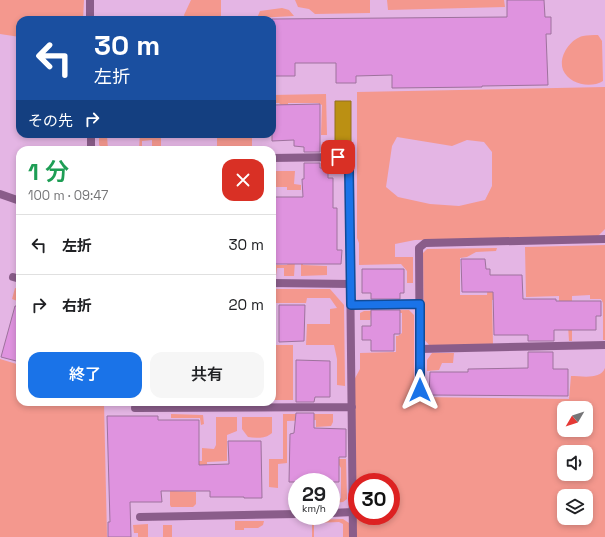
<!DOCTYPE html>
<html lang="ja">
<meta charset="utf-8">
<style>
body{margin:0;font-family:"Space Grotesk","Noto Sans JP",sans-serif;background:#f6f6f6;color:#202124;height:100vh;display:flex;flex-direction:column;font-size:15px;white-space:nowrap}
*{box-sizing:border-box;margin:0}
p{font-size:13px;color:#757577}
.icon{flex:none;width:22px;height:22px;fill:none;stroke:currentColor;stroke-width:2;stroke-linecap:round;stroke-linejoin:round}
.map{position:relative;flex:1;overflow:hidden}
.panel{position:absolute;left:16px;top:146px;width:260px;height:260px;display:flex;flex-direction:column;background:#fff;border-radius:12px;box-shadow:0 2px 6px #0003}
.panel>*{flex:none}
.guide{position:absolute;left:16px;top:16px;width:260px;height:122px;border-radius:12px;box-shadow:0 2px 6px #0003;background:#1a4fa0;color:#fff;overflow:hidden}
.needle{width:26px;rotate:231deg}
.buttons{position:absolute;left:557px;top:401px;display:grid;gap:8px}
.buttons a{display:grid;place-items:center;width:36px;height:36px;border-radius:8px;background:#fff;box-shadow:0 2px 6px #0003;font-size:20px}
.speed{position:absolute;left:288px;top:473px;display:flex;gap:8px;font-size:20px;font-weight:700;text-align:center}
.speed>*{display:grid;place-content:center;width:52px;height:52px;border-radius:50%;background:#fff;box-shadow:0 2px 6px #0003;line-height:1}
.speed small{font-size:10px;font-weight:400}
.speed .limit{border:6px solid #d22;background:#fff;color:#111}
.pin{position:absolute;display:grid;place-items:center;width:34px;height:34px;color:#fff;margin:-17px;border-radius:8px;box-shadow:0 2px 6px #0006}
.me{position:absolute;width:44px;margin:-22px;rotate:0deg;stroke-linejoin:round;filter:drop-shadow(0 0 3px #0008)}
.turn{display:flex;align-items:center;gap:14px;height:84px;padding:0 12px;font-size:18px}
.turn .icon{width:52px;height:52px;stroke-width:2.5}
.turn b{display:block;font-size:28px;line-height:34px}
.then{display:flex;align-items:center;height:38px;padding:0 12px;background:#0003;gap:8px;font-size:15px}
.round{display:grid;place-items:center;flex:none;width:42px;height:42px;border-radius:12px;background:#f6f6f6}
.headline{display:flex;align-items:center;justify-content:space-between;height:68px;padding:0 12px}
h1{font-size:24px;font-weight:600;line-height:30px;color:#1e9e55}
.cta{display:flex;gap:8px;margin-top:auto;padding:8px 12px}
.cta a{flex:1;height:46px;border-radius:12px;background:#1a73e8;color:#fff;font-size:16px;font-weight:600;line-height:46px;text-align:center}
.cta a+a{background:#f6f6f6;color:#202124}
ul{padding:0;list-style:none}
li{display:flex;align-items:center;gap:12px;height:60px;padding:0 12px;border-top:1px solid #e0e0e0}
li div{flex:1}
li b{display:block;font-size:15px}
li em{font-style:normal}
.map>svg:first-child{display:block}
.green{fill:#f4988e;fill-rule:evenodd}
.water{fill:#bb9013;stroke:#93701e}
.building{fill:#df93df;stroke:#9e729d}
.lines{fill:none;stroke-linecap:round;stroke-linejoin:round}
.service{stroke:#8a5d8a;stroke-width:8}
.minor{stroke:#8a5d8a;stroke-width:8}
.route-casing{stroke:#114b97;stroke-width:10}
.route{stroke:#1a73e8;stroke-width:7}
</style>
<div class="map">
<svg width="605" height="537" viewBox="0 0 605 537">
<rect width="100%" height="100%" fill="#e4b5e4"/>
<!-- green -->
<path class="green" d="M0,0h84l-1,20h-63v17l-20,-3z
M191,0h30v20h-35l-2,-5z
M295,0h75v13l-55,1 -6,-5 -11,-2z
M387,0h117l1,7 -117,3z
M282,8l7,2 5,6 -37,2 3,-7z
M598,35l4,6 1,40c-13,8 -34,3 -40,-11 -5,-13 7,-31 20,-34 4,-1 10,-1 15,-1z
M605,87v142l-7,7 -183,4 -20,4v13h18v26h-6v-12l-6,-7 -42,1v-22l-2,-5v-146zM397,137l55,9 15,-6 17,2 8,10v34l-7,14 -26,6 -29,-2 -32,-7 -12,-10 6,-41z
M326,94l1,41h-6l1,-30 -4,-2h-30v26l-6,-23 -3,-3h-7v-8z
M99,134l8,2 1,13h31l1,-15h21v16h-9v-10l-10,1v9h-37l-6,-5z
M217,134h35v16h-35z
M275,171h20l-1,13 7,1v5h-14v-3h-13z
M303,227v38l24,1v9l-26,1v-15h-6l-1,15h-10v-8h-7l-1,8h-4v-11h15l3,-6z
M605,245v95h-2v-37l-2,-4h-11v-4l-18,1v45h-3l-1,-16 -9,-5v-24l-33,1 -1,-50z
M497,248l-1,3 -20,1 -9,5 -7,1v37h27l1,-13 17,17 -13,1 1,45h-64l-5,-6 -1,-86 4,-4z
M15,288l5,1v13l-8,-3z
M272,289h58l14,16 1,81 -8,-1v-26l-3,-14h-28l1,-21h23v-15l7,-1 -7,-10h-23l-1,5h-34z
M409,310l5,5v79l3,3 152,2 2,-23c11,0 29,4 34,-8v169h-250l-2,-155 7,-13v-16l36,-1v-16h2l4,-3v-20h-31l-1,7h-10v-7l4,-2zM564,408h22v22h-22zM564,452h22v22h-22zM357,482h34v34h-34zM564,496h22v22h-22z
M272,345h21v55h-21z
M432,353h22l-1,10h-11l-3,7 -12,1v-11z
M0,359l20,6v37h84l3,135h-107z
M171,414l32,1 1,9 -3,1 -1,-7h-29z
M283,414h50v8l-2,4 -15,1v-7l-29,1v42l-9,1v24l-9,-1v-28h14z
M216,417h21v14l-10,4v26l-20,1v27l-13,-28h8v-13l12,1 2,-4z
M242,417h30v16c-7,6 -14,5 -24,4l-6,-8z
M325,459h21l1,40 -4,3 -12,1v-3h8l2,-2v-30l-2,-3h-14z
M170,475h3v16l23,1v12l-3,3h-22l-1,-2z
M343,519l6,4v14h-6v-13l-4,-2 -25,1v14h-2v-17z
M235,521h29l-1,4 -5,3h-14v2h-9z
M148,524v13h-10v-4h-4l-1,-8z
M163,525h9v12h-9z"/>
<!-- water -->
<path class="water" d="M335,101h16v43h-16z"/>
<!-- building -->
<path class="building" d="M507,0h37l1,17h6v17h-5l2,51 -66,1v1l-90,1v-13l-36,1v7h-20v-20h-41v13h-23v-57l235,-2z
M320,104v48h-16v-5l-10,-1v-6l-22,1v-36z
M304,163h16v5h8v10h5v30h4v42h5l-1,14h-69v-67h31l-1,-18h2z
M461,259h24l1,10h4v6h32l1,24h33v2h45v15h-5v14h-42v11h-26v-6h-34l-1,-43h-31z
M362,269h42v24h-4v6h-29v-6h-9z
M279,305h26l-1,36 -25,1z
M15,306h5v56l-19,-5z
M371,310h29v24h-6v17h-23v-11h-9v-14h9z
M528,352h25v17h15v27l-139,-1 1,-23h38v-3l60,-1z
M296,360l34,1v36h-15l-1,5h-18z
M296,413h18v15l32,1v28h-7v25h-50l1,-48 4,-1z
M107,416h51v4h41v45l30,-1 -1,-23h33l1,57h-18v-1h-34v-6h-49l1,11h-32l1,35h-23v-15h2z"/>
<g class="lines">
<!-- service -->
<path class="service" d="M13,277l7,2"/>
<!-- minor -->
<path class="minor" d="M90,0v20
M91,134v16
M272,158l66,-1 11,13 4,367
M0,194l20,7
M272,283l79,1
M351,305l69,-1
M420,349l185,-4
M420,390l-1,-142 6,-5 180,-4
M135,408l217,-1
M331,513l22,-1
M140,517l157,-3"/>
</g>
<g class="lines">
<defs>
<path id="route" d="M338,157l11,13 2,135 69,-1v86"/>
</defs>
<!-- route casing -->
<use href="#route" class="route-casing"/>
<!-- route -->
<use href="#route" class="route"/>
</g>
</svg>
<div class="buttons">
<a><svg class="needle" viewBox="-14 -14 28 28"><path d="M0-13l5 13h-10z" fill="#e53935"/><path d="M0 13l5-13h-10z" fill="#757577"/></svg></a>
<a><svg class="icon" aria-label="sound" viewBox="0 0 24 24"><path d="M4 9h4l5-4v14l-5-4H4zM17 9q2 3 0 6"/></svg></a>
<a><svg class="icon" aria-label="layers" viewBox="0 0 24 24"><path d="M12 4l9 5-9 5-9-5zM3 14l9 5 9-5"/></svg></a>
</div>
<div class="speed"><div>29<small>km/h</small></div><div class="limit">30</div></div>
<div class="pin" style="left:338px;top:157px;background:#d93025"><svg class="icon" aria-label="arrive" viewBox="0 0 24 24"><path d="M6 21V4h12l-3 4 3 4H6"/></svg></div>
<svg class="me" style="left:420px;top:390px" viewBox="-20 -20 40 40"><path d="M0-17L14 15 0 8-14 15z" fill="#1a73e8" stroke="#fff" stroke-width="4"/></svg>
<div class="guide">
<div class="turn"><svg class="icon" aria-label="left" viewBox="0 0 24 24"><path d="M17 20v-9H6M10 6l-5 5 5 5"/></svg><div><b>30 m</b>左折</div></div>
<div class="then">その先<svg class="icon" aria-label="right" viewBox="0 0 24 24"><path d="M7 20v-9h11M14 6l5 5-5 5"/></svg></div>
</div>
<section class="panel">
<div class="headline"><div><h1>1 分</h1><p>100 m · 09:47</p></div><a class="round" style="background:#d93025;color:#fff"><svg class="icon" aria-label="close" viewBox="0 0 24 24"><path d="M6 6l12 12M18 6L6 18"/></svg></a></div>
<ul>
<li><svg class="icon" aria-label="left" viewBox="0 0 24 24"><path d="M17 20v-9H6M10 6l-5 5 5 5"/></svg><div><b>左折</b></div><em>30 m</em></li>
<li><svg class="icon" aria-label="right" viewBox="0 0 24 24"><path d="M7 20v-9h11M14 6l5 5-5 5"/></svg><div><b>右折</b></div><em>20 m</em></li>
</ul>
<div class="cta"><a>終了</a><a>共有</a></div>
</section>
</div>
